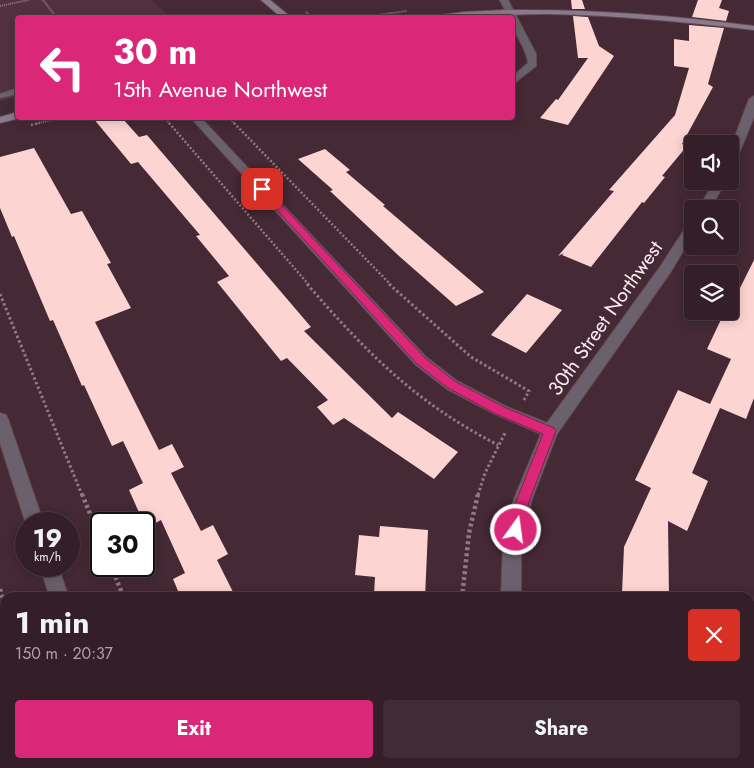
<!DOCTYPE html>
<meta charset="utf-8">
<style>
body{margin:0;font-family:Jost,sans-serif;background:#3f2c34;color:#f1f3f6;height:100vh;display:flex;flex-direction:column;font-size:19px;white-space:nowrap}
*{box-sizing:border-box;margin:0}
p{font-size:16px;color:#a9a2a8}
.icon{flex:none;width:28px;height:28px;fill:none;stroke:currentColor;stroke-width:2;stroke-linecap:round;stroke-linejoin:round}
.map{position:relative;flex:1;overflow:hidden}
.sheet{position:absolute;left:0px;top:592px;width:755px;height:176px;display:flex;flex-direction:column;background:#341f28;border-radius:15px 15px 0 0;box-shadow:0 2px 12px #0003,0 0 0 1px #4e3d45}
.sheet>*{flex:none}
.hud{position:absolute;left:15px;top:15px;width:500px;height:105px;border-radius:5px;box-shadow:0 2px 12px #0003,0 0 0 1px #4e3d45;background:#db2777;color:#fff;overflow:hidden}
.tools{position:absolute;left:684px;top:135px;display:grid;gap:10px}
.tools a{display:grid;place-items:center;width:55px;height:55px;border-radius:5px;background:#341f28;box-shadow:0 2px 12px #0003,0 0 0 1px #4e3d45;font-size:25px}
.speed{position:absolute;left:15px;top:512px;display:flex;gap:10px;font-size:25px;font-weight:700;text-align:center}
.speed>*{display:grid;place-content:center;width:65px;height:65px;border-radius:50%;background:#341f28;box-shadow:0 2px 12px #0003,0 0 0 1px #4e3d45;line-height:1}
.speed small{font-size:12px;font-weight:400}
.speed .limit{border:2px solid #111;border-radius:8px;background:#fff;color:#111}
.pin{position:absolute;display:grid;place-items:center;width:42px;height:42px;color:#fff;margin:-21px;border-radius:10px;box-shadow:0 2px 8px #0006}
.me{position:absolute;width:55px;margin:-28px;rotate:14deg;stroke-linejoin:round;filter:drop-shadow(0 0 4px #0008)}
.turn{display:flex;align-items:center;gap:18px;height:105px;padding:0 15px;font-size:22px}
.turn .icon{width:65px;height:65px;stroke-width:2.5}
.turn b{display:block;font-size:35px;line-height:42px}
.round{display:grid;place-items:center;flex:none;width:52px;height:52px;border-radius:5px;background:#3f2c34}
.overview{display:flex;align-items:center;justify-content:space-between;height:85px;padding:0 15px}
h1{font-size:30px;font-weight:700;line-height:38px}
.primary-button{display:flex;gap:10px;margin-top:auto;padding:10px 15px}
.primary-button a{flex:1;height:58px;border-radius:5px;background:#db2777;color:#fff;font-size:20px;font-weight:700;line-height:58px;text-align:center}
.primary-button a+a{background:#3f2c34;color:#f1f3f6}
.map>svg:first-child{display:block}
.built{fill:#533140}
.building{fill:#fcd4d1}
.lines{fill:none;stroke-linecap:round;stroke-linejoin:round}
.lane-casing{stroke:#634853;stroke-width:2}
.street-casing{stroke:#634853;stroke-width:2}
.secondary-casing{stroke:#634853;stroke-width:2}
.path-far3{stroke:#917983;stroke-width:2;stroke-dasharray:1 1;stroke-linecap:butt}
.path-far2{stroke:#917983;stroke-width:2.5;stroke-dasharray:2 2;stroke-linecap:butt}
.path-far1{stroke:#917983;stroke-width:3;stroke-dasharray:2.5 2.5;stroke-linecap:butt}
.path{stroke:#917983;stroke-width:4.5;stroke-dasharray:3 3;stroke-linecap:butt}
.lane{fill:#6b616c;fill-rule:evenodd}
.street{fill:#6b616c;fill-rule:evenodd}
.secondary{fill:#8a7b8c;fill-rule:evenodd}
.route{fill:#db2777;stroke:#8e194d}
.labels{text-anchor:middle;stroke-width:5;stroke-linejoin:round;paint-order:stroke}
.street-label{font-size:20px;fill:#feebf2;stroke:#452935}
</style>
<div class="map">
<svg width="754" height="768" viewBox="0 0 754 768">
<rect width="100%" height="100%" fill="#452935"/>
<!-- built -->
<path class="built" d="M0,0h151l19,17 -152,1 -1,79 -17,4z"/>
<!-- building -->
<path class="building" d="M571,0h11l3,9h-13z
M698,0h24l-3,8 10,3 -3,10 -34,-4z
M573,16l15,1 11,29 15,10 -46,69 -28,-7 16,-19 2,1 30,-42h-10z
M689,25l35,3 -16,56 5,3 -31,57 5,2 -25,30 3,1 -21,26 -2,-1 -51,65 -29,-12 2,-2 -6,3 56,-65 -5,-1 66,-75 14,-47 -15,-2v-27l15,2z
M93,118h29l17,19 8,-2 164,192 -7,4 88,87 6,-6 60,40 -24,27 -90,-61 -11,7 -16,-18 11,-7 -41,-42 -6,3 -64,-79 12,-6 -33,-40 4,-1 -62,-73 -7,2z
M34,148l37,66 11,-3 29,52 -4,1 24,44 -36,14 64,128 13,-6 12,23 -13,6 30,58 12,-6 15,29 -11,6 19,38h-55l-8,-19 12,-6 -24,-53 -15,8 -17,-38 14,-7 -20,-42 -11,5 -28,-61 -2,1 -29,-66 -3,1 -36,-85 -2,1 -12,-29v-51z
M325,149l25,21 -4,2 39,33 -2,1 101,86 -28,14 -57,-50 -69,-65 3,-1 -35,-31z
M754,260v138l-8,21 -26,-11 -28,65 16,8 -21,50 -19,-10 1,77h-28l-19,-5 2,-46 27,-59 -16,-8 43,-90 32,14 21,-45 -24,-10 18,-38h5v-10l3,1z
M527,294l35,16 -36,43 -35,-18z
M380,526l48,4 -3,68 -51,-3 1,-18 -20,-2 4,-40 20,2z"/>
<g class="lines">
<defs>
<path id="lane" d="M15,89h3v5l-18,4v-4z"/>
<path id="street" d="M500,0h8l28,54v12l-24,19v-8l16,-14c-1,-16 -16,-29 -16,-45h-3z
M754,96v21l-19,46 -5,3v-16l19,-51z
M191,118h10l225,239 31,24 48,25 42,17 113,-156 28,-43 4,-1v13l-22,37 -113,161 -25,65 -11,46v53h-20l2,-53 11,-46 27,-65 -46,-20 -48,-25 -31,-24z
M715,181h11l-16,28h-12z
M0,413l6,2 2,4 36,105h-18l-26,-81z
M40,566h18l11,32h-19z
M105,764h22l1,4h-22z
M529,764h22l1,4h-22z"/>
<path id="secondary" d="M261,0h9l22,18h-10z
M505,10c84,-1 166,5 249,16v4c-68,-8 -137,-15 -206,-16 -43,0 -86,4 -130,4l46,-6z
M18,112v6h2l-20,5v-6z"/>
</defs>
<!-- lane casing -->
<use href="#lane" class="lane-casing"/>
<!-- street casing -->
<use href="#street" class="street-casing"/>
<!-- secondary casing -->
<use href="#secondary" class="secondary-casing"/>
<!-- path-far3 -->
<path class="path-far3" d="M43,0l14,18
M0,6l29,-6
M306,12l7,6
M355,18l52,-7
M165,118l5,6
M229,118l6,6
M35,124l25,-6"/>
<!-- path-far2 -->
<path class="path-far2" d="M169,123l140,162
M234,123l157,162
M31,125l9,-2"/>
<!-- path-far1 -->
<path class="path-far1" d="M307,284c61,70 108,118 191,161
M389,284l82,73 58,34 -5,9
M0,294l82,201
M478,495l7,-22 20,-40"/>
<!-- path -->
<path class="path" d="M82,494l19,47
M111,566l13,32
M0,589l5,18
M462,598l7,-65 9,-39
M50,764l1,4
M192,764l2,4
M475,764v4"/>
<!-- lane -->
<use href="#lane" class="lane"/>
<!-- street -->
<use href="#street" class="street"/>
<!-- secondary -->
<use href="#secondary" class="secondary"/>
</g>
<!-- route -->
<path class="route" d="M262,186l3,1 160,171 31,24 48,25 50,21 2,3 -26,68 -10,35 -4,2 -5,-2 -2,-4 8,-31 26,-65 -47,-20 -48,-26 -31,-24 -158,-174v-3z"/>
<g class="labels">
<!-- street labels -->
<g class="street-label">
<text transform="translate(605 318) rotate(-55)" y="7">30th Street Northwest</text>
</g>
</g>
</svg>
<div class="tools">
<a><svg class="icon" aria-label="sound" viewBox="0 0 24 24"><path d="M4 9h4l5-4v14l-5-4H4zM17 9q2 3 0 6"/></svg></a>
<a><svg class="icon" aria-label="search" viewBox="0 0 24 24"><circle cx="10" cy="10" r="6"/><path d="M15 15l6 6"/></svg></a>
<a><svg class="icon" aria-label="layers" viewBox="0 0 24 24"><path d="M12 4l9 5-9 5-9-5zM3 14l9 5 9-5"/></svg></a>
</div>
<div class="speed"><div>19<small>km/h</small></div><div class="limit">30</div></div>
<div class="pin" style="left:262px;top:189px;background:#d93025"><svg class="icon" aria-label="arrive" viewBox="0 0 24 24"><path d="M6 21V4h12l-3 4 3 4H6"/></svg></div>
<svg class="me" style="left:516px;top:530px" viewBox="-20 -20 40 40"><circle r="17" fill="#db2777" stroke="#fff" stroke-width="3"/><path d="M0-11L8 9 0 5-8 9z" fill="#fff"/></svg>
<div class="hud">
<div class="turn"><svg class="icon" aria-label="left" viewBox="0 0 24 24"><path d="M17 20v-9H6M10 6l-5 5 5 5"/></svg><div><b>30 m</b>15th Avenue Northwest</div></div>
</div>
<section class="sheet">
<div class="overview"><div><h1>1 min</h1><p>150 m · 20:37</p></div><a class="round" style="background:#d93025;color:#fff"><svg class="icon" aria-label="close" viewBox="0 0 24 24"><path d="M6 6l12 12M18 6L6 18"/></svg></a></div>
<div class="primary-button"><a>Exit</a><a>Share</a></div>
</section>
</div>
